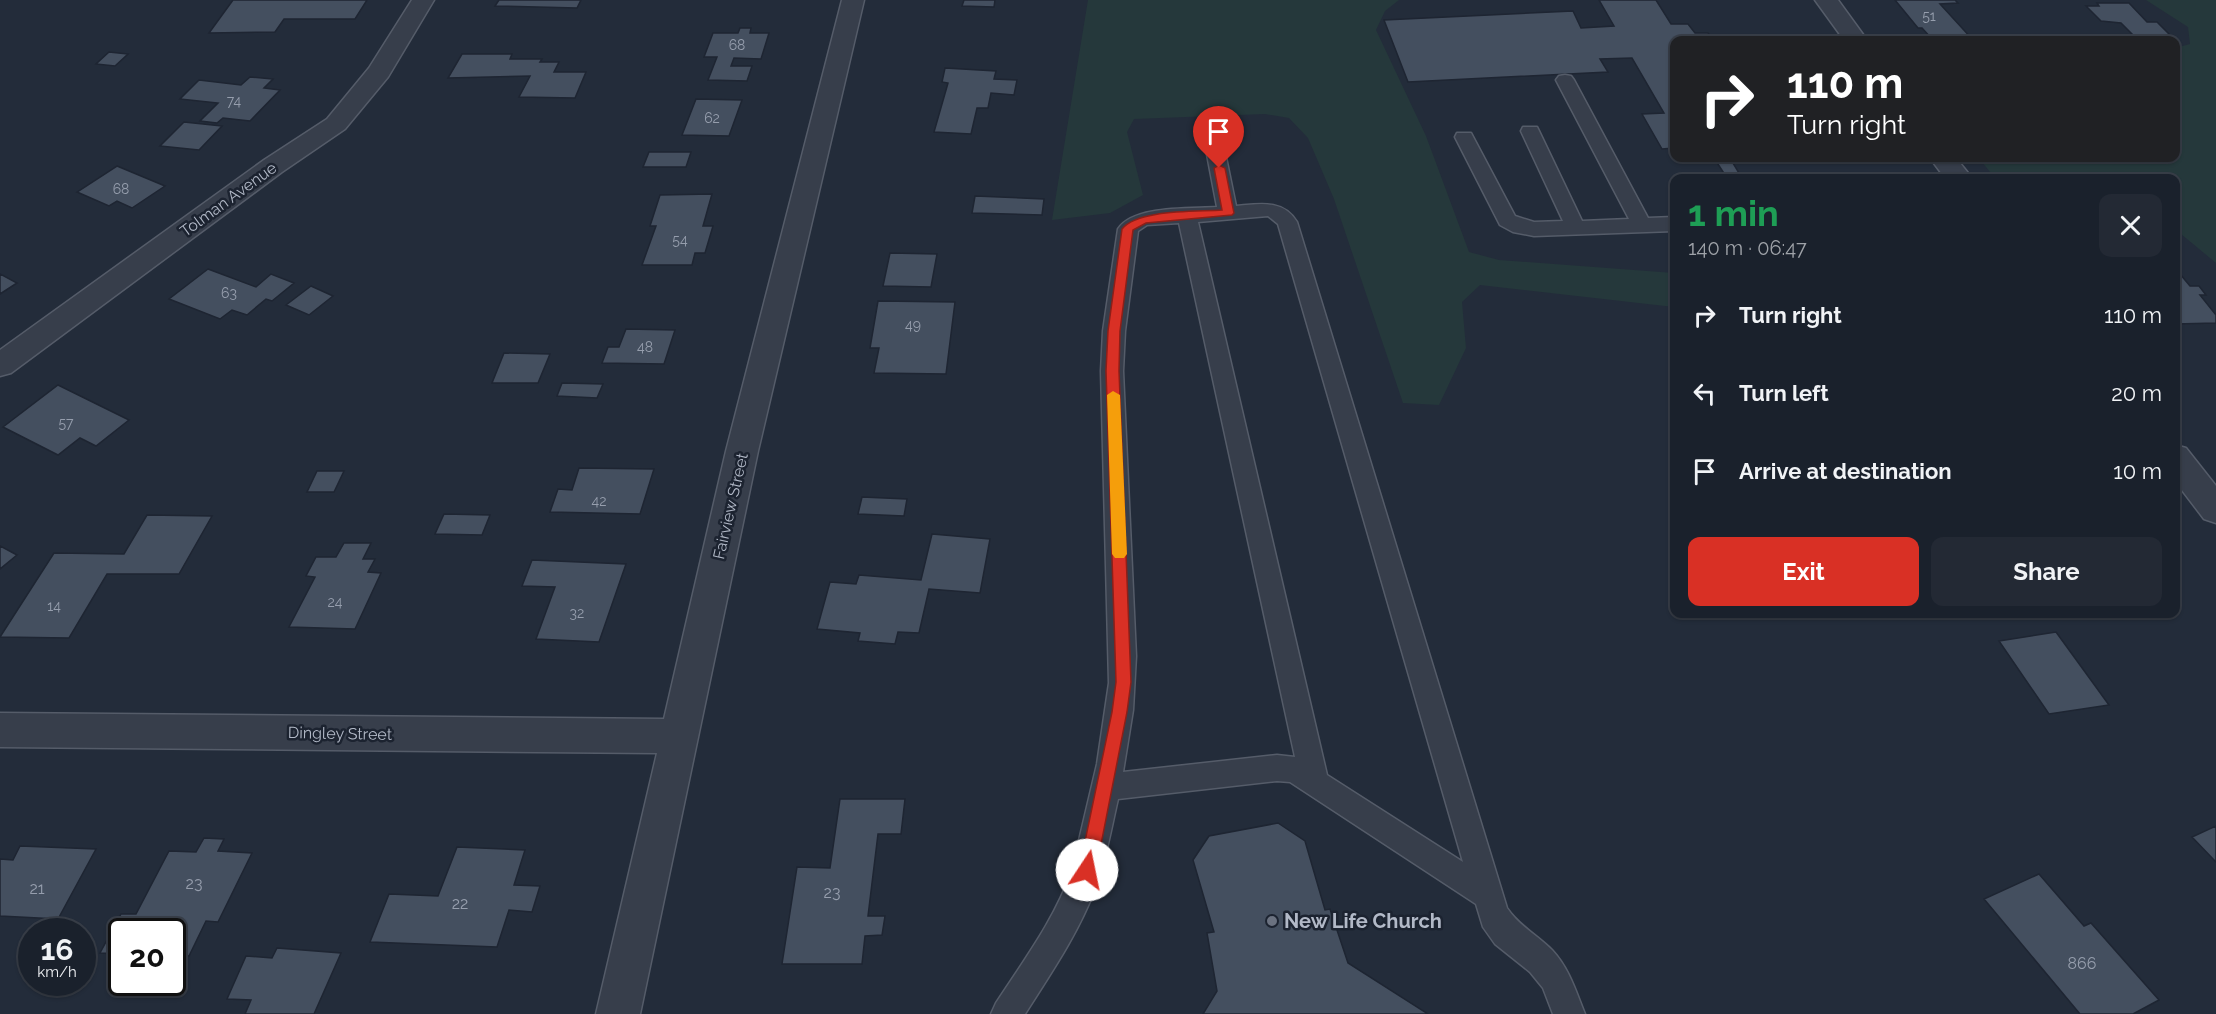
<!DOCTYPE html>
<meta charset="utf-8">
<style>
body{margin:0;font-family:Raleway,sans-serif;background:#232934;color:#f1f3f6;height:100vh;display:flex;flex-direction:column;font-size:22px;white-space:nowrap}
*{box-sizing:border-box;margin:0}
p{font-size:20px;color:#9fa3a9}
.icon{flex:none;width:33px;height:33px;fill:none;stroke:currentColor;stroke-width:2;stroke-linecap:round;stroke-linejoin:round}
.map{position:relative;flex:1;overflow:hidden}
.drawer{position:absolute;left:1670px;top:174px;width:510px;height:444px;display:flex;flex-direction:column;background:#1a212c;border-radius:12px;box-shadow:0 2px 4px #0004,0 0 0 2px #383e48}
.drawer>*{flex:none}
.top-card{position:absolute;left:1670px;top:36px;width:510px;height:126px;border-radius:12px;box-shadow:0 2px 4px #0004,0 0 0 2px #383e48;background:#202124;color:#fff;overflow:hidden}
.speed{position:absolute;left:18px;top:918px;display:flex;gap:12px;font-size:30px;font-weight:700;text-align:center}
.speed>*{display:grid;place-content:center;width:78px;height:78px;border-radius:50%;background:#1a212c;box-shadow:0 2px 4px #0004,0 0 0 2px #383e48;line-height:1}
.speed small{font-size:15px;font-weight:400}
.speed .limit{border:3px solid #111;border-radius:9px;background:#fff;color:#111}
.pin{position:absolute;display:grid;place-items:center;width:51px;height:51px;color:#fff;margin:-62px -26px;border-radius:50% 50% 50% 0;rotate:-45deg;box-shadow:0 0 6px #0007}
.pin .icon{rotate:45deg}
.me{position:absolute;width:66px;margin:-33px;rotate:11deg;stroke-linejoin:round;filter:drop-shadow(0 0 4px #0008)}
.turn{display:flex;align-items:center;gap:21px;height:126px;padding:0 18px;font-size:27px}
.turn .icon{width:78px;height:78px;stroke-width:2.5}
.turn b{display:block;font-size:42px;line-height:51px}
.round{display:grid;place-items:center;flex:none;width:63px;height:63px;border-radius:12px;background:#232934}
.head{display:flex;align-items:center;justify-content:space-between;height:102px;padding:0 18px}
h1{font-size:36px;font-weight:700;line-height:45px;color:#1e9e55}
.primary-button{display:flex;gap:12px;margin-top:auto;padding:12px 18px}
.primary-button a{flex:1;height:69px;border-radius:12px;background:#d93025;color:#fff;font-size:24px;font-weight:700;line-height:69px;text-align:center}
.primary-button a+a{background:#232934;color:#f1f3f6}
ul{padding:0;list-style:none}
li{display:flex;align-items:center;gap:18px;height:78px;padding:0 18px}
li div{flex:1}
li b{display:block;font-size:22px}
li em{font-style:normal}
.map>svg:first-child{display:block}
.green{fill:#25383b}
.building{fill:#444f5f;stroke:#1e2532;stroke-width:1.5}
.lines{fill:none;stroke-linecap:round;stroke-linejoin:round}
.service-casing{stroke:#555c69;stroke-width:3}
.minor-casing{stroke:#555c69;stroke-width:3}
.tertiary-casing{stroke:#555c69;stroke-width:3}
.service{fill:#373e4b;fill-rule:evenodd}
.minor{fill:#373e4b;fill-rule:evenodd}
.tertiary{fill:#373e4b;fill-rule:evenodd}
.route{fill:#d93025;stroke:#8d1f18;stroke-width:1.5}
.slow{fill:#f59e0b}
.worship-dot{fill:#6b7280;stroke:#1c2330;stroke-width:2}
.labels{text-anchor:middle;stroke-width:5;stroke-linejoin:round;paint-order:stroke}
.number-label{font-size:14px;fill:#969ead}
.street-label{font-size:16px;fill:#b2b9c7;stroke:#1c2330}
.near-number-label{font-size:16px;fill:#969ead}
.near-poi-label{font-size:20px;font-weight:bold;fill:#b2b9c7;stroke:#1c2330;text-anchor:start}
</style>
<div class="map">
<svg width="2216" height="1014" viewBox="0 0 2216 1014">
<rect width="100%" height="100%" fill="#232c3a"/>
<!-- green -->
<path class="green" d="M1088,0h311l-14,11 -9,19 50,106 43,116 30,8 175,13v34l-194,-22 -18,17 4,46 -27,57 -36,-2 -69,-204 -26,-61 -19,-20 -24,-4 -131,5 -7,13 16,63 -33,18 -58,7z
M2146,0h70v263l-35,-29h-6v-56h-180l-13,-16 63,-4h130v-24l6,-3 -6,-31v-52l15,-4 -2,-17z"/>
<!-- building -->
<path class="building" d="M233,0h134l-12,19h-71l-9,13 -66,1z
M499,0h82l-4,8 -82,-2z
M964,0h31l-1,7 -32,-1z
M1599,0h57l15,24h17l7,9h13l5,7h-39v108l-12,1 -20,-35 22,-1 -32,-55 -32,1 8,13 -200,10 -24,-62 189,-9 8,17 33,-2z
M1895,0h60l3,3 -18,1 33,36h-40l-11,-12h-4z
M2097,3h32l18,19h10l13,13h-37l-12,-12 -20,-2 -15,-15h13z
M740,28h11l-1,5h19l-8,26 -27,-1 -3,8h21l-5,15 -39,-1 9,-23h-13l9,-24h25z
M109,52l19,2 -13,12 -19,-2z
M462,54h50l-2,5h32l-2,3h19l-5,10h32l-11,26 -56,-1 11,-21 -82,2z
M945,68l51,3 -2,8 23,1 -3,15 -23,-2 -3,15h-11l-6,26 -37,-2 14,-49 -6,-1z
M250,77l23,2 -9,9 16,2 -30,31 -27,-3 -6,5 -17,-2 18,-18 -38,-4 19,-19 42,5z
M696,99l46,1 -13,36 -47,-1z
M184,122l38,4 -23,24 -39,-4z
M649,152h42l-5,15h-43z
M1714,158h16l12,20h-15z
M117,166l48,20 -33,22 -15,-7 -8,5 -32,-14z
M712,194l-9,32h10l-8,27h-10l-3,12h-50l14,-39h-6l10,-31z
M975,196l69,3 -2,16 -70,-2z
M890,253l47,1 -6,33 -48,-1z
M2175,268l15,18h9l7,9h-6l16,20v8l-41,1z
M208,269l48,18 15,-13 23,9 -22,18 -6,-2 -19,16 -15,-5 -12,9 -51,-20z
M0,274l17,9 -17,11z
M311,286l22,10 -24,19 -23,-10z
M878,301l77,1 -9,72 -72,-1 5,-25h-9z
M626,329l49,1 -11,34 -62,-1 6,-16h11z
M504,353l46,1 -12,29h-46z
M562,383l41,1 -6,14 -40,-2z
M58,385l71,35 -33,26 -16,-8 -22,17 -55,-28z
M579,468l75,1 -14,45 -90,-2 8,-23 14,1z
M317,471h27l-10,21h-27z
M862,497l45,2 -3,17 -46,-2z
M444,514l46,1 -8,20 -47,-1z
M147,515l65,1 -33,58h-72l-38,64 -69,-1 54,-84 70,1z
M932,534l58,5 -10,54 -51,-4 -10,44 -21,-1 -3,12 -37,-3 2,-8 -43,-4 13,-47 26,2 3,-9 62,5z
M344,543h27l-8,16h12l-7,13 13,1 -26,56 -66,-2 26,-50 -9,-1 10,-19h20z
M0,546l17,9 -17,14z
M532,560l94,4 -27,78 -63,-3 19,-52 -33,-1z
M2056,632l53,73 -60,9 -50,-73z
M840,799h65l-4,35h-23l-10,82h17l-3,19 -17,1 -3,28h-80l15,-97 33,1z
M1278,823l27,18 20,69 5,-1 18,54 80,51h-225l14,-23 -10,-58 7,-1 -21,-72 16,-24z
M2216,826v36l-24,-25z
M204,838l20,1 -6,12 34,2 -34,69 -12,-1 -17,35 -17,-1v-21l9,-16 -33,-1 -7,15h-19v22l-22,-1 21,-39h15l33,-63 27,1z
M20,846l76,3 -38,70 -58,-3v-57l13,1z
M457,847l68,3 -11,35 26,1 -8,26 -23,-2 -12,37 -127,-5 19,-48 49,2z
M2039,874l45,52 7,-3 68,77 -26,14h-53l-96,-115z
M277,948l64,5 -27,61h-69l6,-14 -24,-1 19,-43 26,2z"/>
<g class="lines">
<defs>
<path id="service" d="M1565,75l6,1 3,4 74,138 26,-1v14l-140,5 -21,-4 -13,-7 -45,-88 2,-4h14l44,83 19,6 29,-1 -42,-90 2,-4h14l2,4 43,90 47,-2 -73,-139 3,-4z
M1210,117l7,2 2,4 17,83c24,-2 47,-7 61,16l210,686c12,18 30,27 45,42 17,18 24,42 33,64h-32l-10,-26 -13,-16 -35,-28 -12,-17 -7,-23 -186,-122 -13,-1 -159,18c-7,30 -12,61 -23,90 -17,45 -44,84 -70,125h-34l5,-11c28,-43 59,-84 76,-133l25,-106 12,-81 -8,-312 2,-40 15,-102c15,-24 73,-20 99,-22l-16,-84 2,-4zM1268,216l10,8 185,638 -136,-87 -129,-553zM1179,223l116,534 -18,-2 -154,17 10,-62 3,-54 -13,-285 2,-40 13,-100 9,-6z"/>
<path id="minor" d="M842,0h22l-106,451 -118,563h-44l61,-261 -657,-6v-34l664,6 62,-268z
M1815,0h23l29,40h-23z
M1930,158h26l16,20h-27z
M2175,445l11,3 30,38v37l-12,-4 -29,-38z"/>
<path id="tertiary" d="M412,0h22l-46,77 -43,52 -63,43 -271,201 -11,3v-26l264,-190 63,-41 42,-51z"/>
</defs>
<!-- service casing -->
<use href="#service" class="service-casing"/>
<!-- minor casing -->
<use href="#minor" class="minor-casing"/>
<!-- tertiary casing -->
<use href="#tertiary" class="tertiary-casing"/>
<!-- service -->
<use href="#service" class="service"/>
<!-- minor -->
<use href="#minor" class="minor"/>
<!-- tertiary -->
<use href="#tertiary" class="tertiary"/>
</g>
<!-- route -->
<path class="route" d="M1219,165l6,3 9,45 -2,2 -86,8 -13,7 -13,101 -1,40 12,311 -4,30 -31,158 -3,6 -6,2 -6,-2 -2,-6 33,-158 4,-30 -10,-311 2,-40 14,-102c16,-20 75,-17 100,-19l-8,-42z"/>
<!-- slow -->
<path class="slow" d="M1113,391l7,4 7,159 -3,4h-9l-3,-4 -5,-159z"/>
<!-- markers -->
<circle class="worship-dot" cx="1272" cy="921" r="6"/>
<g class="labels">
<!-- number labels -->
<g class="number-label">
<text x="1929" y="21">51</text>
<text x="737" y="50">68</text>
<text x="234" y="106">74</text>
<text x="712" y="123">62</text>
<text x="121" y="194">68</text>
<text x="680" y="245">54</text>
<text x="229" y="298">63</text>
<text x="913" y="330">49</text>
<text x="645" y="352">48</text>
<text x="66" y="428">57</text>
<text x="599" y="506">42</text>
<text x="335" y="607">24</text>
<text x="54" y="611">14</text>
<text x="577" y="618">32</text>
</g>
<!-- street labels -->
<g class="street-label">
<text transform="translate(228 199) rotate(-36)" y="6">Tolman Avenue</text>
<text transform="translate(730 506) rotate(-77)" y="6">Fairview Street</text>
<text transform="translate(340 733) rotate(1)" y="6">Dingley Street</text>
</g>
<!-- near-number labels -->
<g class="near-number-label">
<text x="194" y="889">23</text>
<text x="37" y="894">21</text>
<text x="832" y="898">23</text>
<text x="460" y="909">22</text>
<text x="2082" y="969">866</text>
</g>
<!-- near-poi labels -->
<g class="near-poi-label">
<text x="1284" y="928">New Life Church</text>
</g>
</g>
</svg>
<div class="speed"><div>16<small>km/h</small></div><div class="limit">20</div></div>
<div class="pin" style="left:1219px;top:168px;background:#d93025"><svg class="icon" aria-label="arrive" viewBox="0 0 24 24"><path d="M6 21V4h12l-3 4 3 4H6"/></svg></div>
<svg class="me" style="left:1087px;top:870px" viewBox="-20 -20 40 40"><circle r="19" fill="#fff"/><path d="M0-13L10 11 0 6-10 11z" fill="#d93025"/></svg>
<div class="top-card">
<div class="turn"><svg class="icon" aria-label="right" viewBox="0 0 24 24"><path d="M7 20v-9h11M14 6l5 5-5 5"/></svg><div><b>110 m</b>Turn right</div></div>
</div>
<section class="drawer">
<div class="head"><div><h1>1 min</h1><p>140 m · 06:47</p></div><a class="round"><svg class="icon" aria-label="close" viewBox="0 0 24 24"><path d="M6 6l12 12M18 6L6 18"/></svg></a></div>
<ul>
<li><svg class="icon" aria-label="right" viewBox="0 0 24 24"><path d="M7 20v-9h11M14 6l5 5-5 5"/></svg><div><b>Turn right</b></div><em>110 m</em></li>
<li><svg class="icon" aria-label="left" viewBox="0 0 24 24"><path d="M17 20v-9H6M10 6l-5 5 5 5"/></svg><div><b>Turn left</b></div><em>20 m</em></li>
<li><svg class="icon" aria-label="arrive" viewBox="0 0 24 24"><path d="M6 21V4h12l-3 4 3 4H6"/></svg><div><b>Arrive at destination</b></div><em>10 m</em></li>
</ul>
<div class="primary-button"><a>Exit</a><a>Share</a></div>
</section>
</div>
